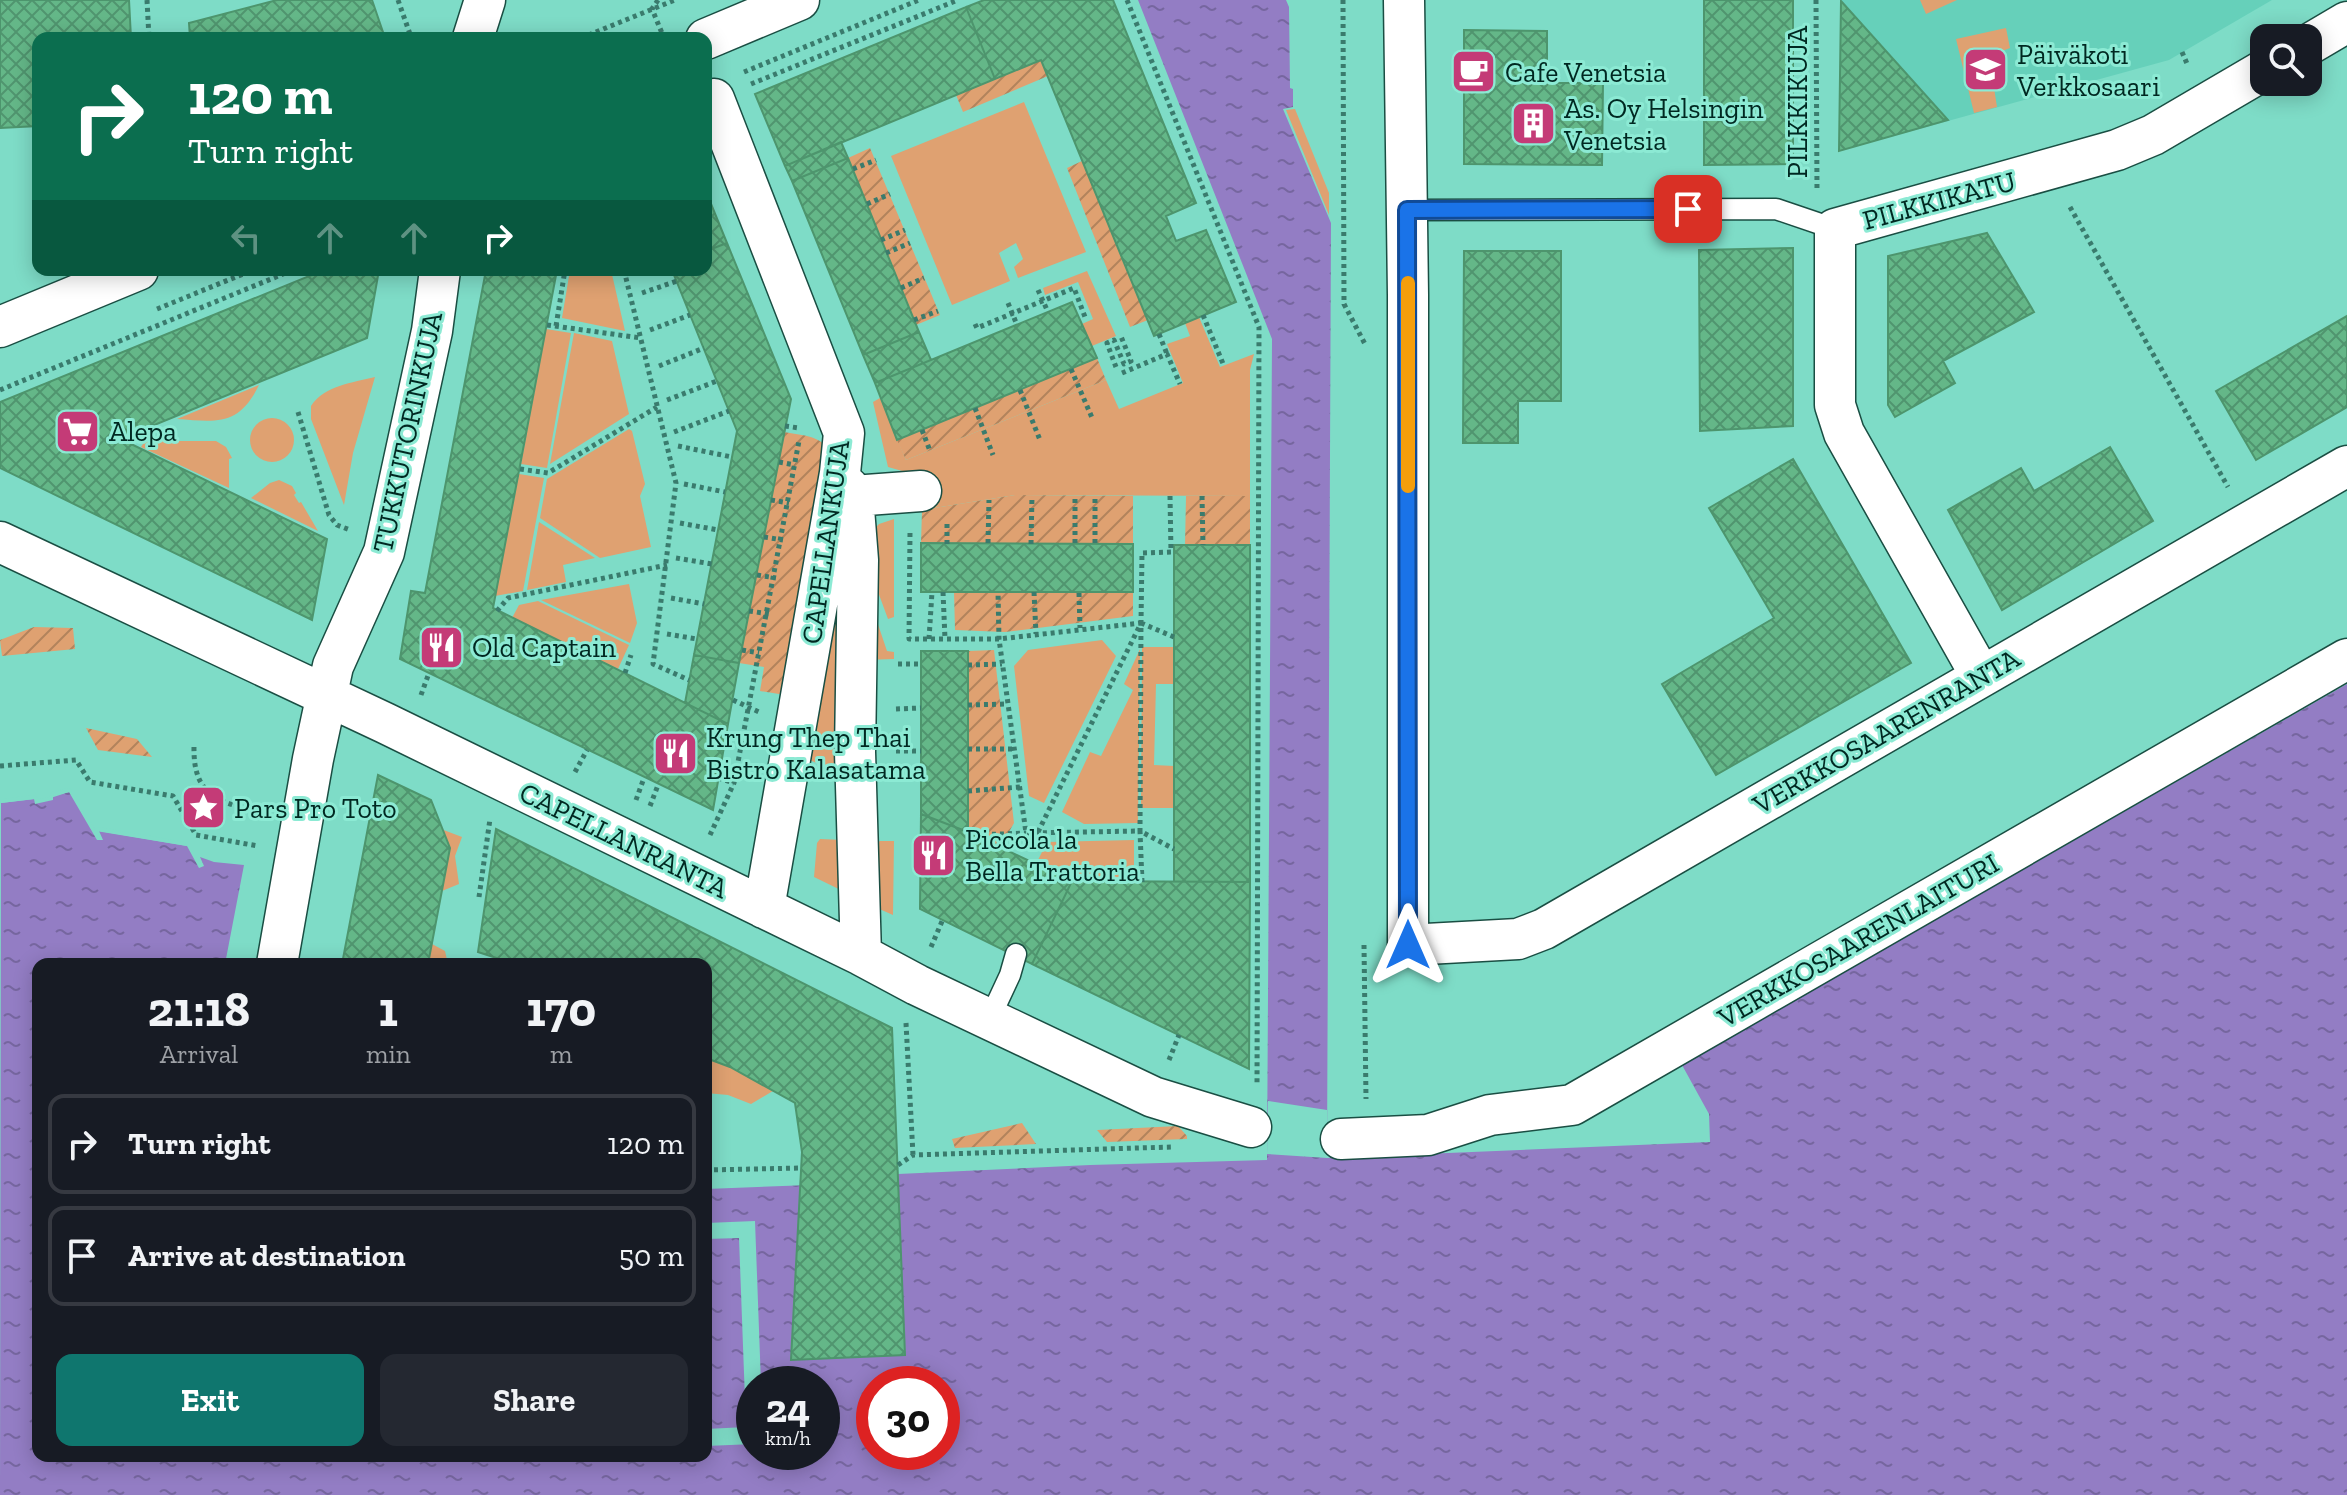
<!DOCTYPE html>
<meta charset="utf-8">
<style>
body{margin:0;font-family:"Zilla Slab",serif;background:#242831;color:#f1f3f6;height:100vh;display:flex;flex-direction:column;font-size:30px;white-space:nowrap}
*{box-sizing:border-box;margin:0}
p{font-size:26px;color:#9ea1a6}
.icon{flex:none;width:44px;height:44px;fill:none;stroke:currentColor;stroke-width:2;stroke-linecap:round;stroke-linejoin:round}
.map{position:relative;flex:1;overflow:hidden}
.drawer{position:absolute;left:32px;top:958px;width:680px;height:504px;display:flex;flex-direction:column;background:#171b24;border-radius:16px;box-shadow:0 4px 20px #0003}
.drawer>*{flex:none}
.banner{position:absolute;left:32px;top:32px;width:680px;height:244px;border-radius:16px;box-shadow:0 4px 20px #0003;background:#0b6e4f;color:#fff;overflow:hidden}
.fabs{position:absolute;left:2250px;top:24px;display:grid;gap:16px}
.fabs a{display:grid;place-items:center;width:72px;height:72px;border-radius:16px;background:#171b24;box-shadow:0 4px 20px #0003;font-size:40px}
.speed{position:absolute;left:736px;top:1366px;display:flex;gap:16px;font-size:40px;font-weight:700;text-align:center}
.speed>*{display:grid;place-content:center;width:104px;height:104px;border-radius:50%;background:#171b24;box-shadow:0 4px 20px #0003;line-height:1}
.speed small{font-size:20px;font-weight:400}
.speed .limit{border:12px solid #d22;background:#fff;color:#111}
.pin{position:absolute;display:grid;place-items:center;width:68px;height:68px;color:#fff;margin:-34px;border-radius:16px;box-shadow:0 4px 12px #0006}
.me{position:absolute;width:88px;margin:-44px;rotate:0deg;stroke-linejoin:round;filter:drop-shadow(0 0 6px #0008)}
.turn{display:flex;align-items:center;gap:28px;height:168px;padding:0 24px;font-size:36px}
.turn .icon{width:104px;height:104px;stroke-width:2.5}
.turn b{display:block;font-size:56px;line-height:68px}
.lanes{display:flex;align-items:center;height:76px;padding:0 24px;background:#0003;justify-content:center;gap:40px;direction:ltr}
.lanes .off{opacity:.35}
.eta{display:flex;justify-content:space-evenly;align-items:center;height:136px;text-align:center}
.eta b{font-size:48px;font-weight:700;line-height:56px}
.action{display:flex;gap:16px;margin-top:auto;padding:16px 24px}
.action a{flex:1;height:92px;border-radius:16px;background:#0f766e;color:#fff;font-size:32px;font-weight:700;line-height:92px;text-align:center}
.action a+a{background:#242831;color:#f1f3f6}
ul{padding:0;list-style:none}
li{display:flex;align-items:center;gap:24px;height:100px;margin:0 16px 12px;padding:0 8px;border:4px solid #363941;border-radius:16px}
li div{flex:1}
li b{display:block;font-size:30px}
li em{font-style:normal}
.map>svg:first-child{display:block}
.built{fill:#66d0ba}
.green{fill:#dfa171}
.garden{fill:url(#garden-furrows)}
.water{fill:url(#water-ripples);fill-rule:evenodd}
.pier{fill:#7edcc7}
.building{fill:url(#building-cross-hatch);stroke:#4d956d;stroke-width:2}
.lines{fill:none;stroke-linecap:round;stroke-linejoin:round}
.lane-casing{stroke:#1a4e43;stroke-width:23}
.street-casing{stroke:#1a4e43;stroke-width:43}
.path{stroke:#3a7b6d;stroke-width:5;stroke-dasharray:4 4;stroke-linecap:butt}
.lane{stroke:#fff;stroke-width:20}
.street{stroke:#fff;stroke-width:40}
.route-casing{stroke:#114b97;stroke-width:20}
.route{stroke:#1a73e8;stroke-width:14}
.slow{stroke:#f59e0b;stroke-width:14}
.labels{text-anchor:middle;stroke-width:6;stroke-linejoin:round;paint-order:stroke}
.poi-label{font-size:28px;fill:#002821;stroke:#8cead4;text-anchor:start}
.street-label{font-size:28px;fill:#002821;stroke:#8cead4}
</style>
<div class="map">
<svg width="2347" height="1495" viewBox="0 0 2347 1495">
<defs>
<pattern id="garden-furrows" width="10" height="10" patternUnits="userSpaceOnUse" patternTransform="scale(2)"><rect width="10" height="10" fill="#dfa171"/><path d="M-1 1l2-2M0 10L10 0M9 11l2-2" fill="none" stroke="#b2835c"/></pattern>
<pattern id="water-ripples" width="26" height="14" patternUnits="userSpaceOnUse" patternTransform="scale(2)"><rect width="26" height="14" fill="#937dc4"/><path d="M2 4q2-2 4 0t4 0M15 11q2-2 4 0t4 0" fill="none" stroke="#76669f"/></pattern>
<pattern id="building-cross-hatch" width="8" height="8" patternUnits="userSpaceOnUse" patternTransform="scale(2)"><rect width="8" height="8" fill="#64b788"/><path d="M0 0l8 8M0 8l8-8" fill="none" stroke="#50956f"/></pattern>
</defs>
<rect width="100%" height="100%" fill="#7edcc7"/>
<!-- built -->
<path class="built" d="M1841,0h431l-103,60 -330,91z"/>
<!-- green -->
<path class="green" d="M1920,0h37l-31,14z
M2006,28l4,20 -21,8 8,51 -23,6 -18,-74z
M1024,102l62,150 -68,26 -4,-11 9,-8 -7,-16 -17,10 11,28 -58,24 -61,-149z
M1295,109l34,84v22l-43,-105z
M570,270h41l14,61 -63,-13z
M1087,271l29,65 -24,10 -10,-22 11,-5 -15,-37 -33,13 -2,-7z
M1199,317l21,50 34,-13 -4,16v126l-235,-1 -93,15 -2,-34 -32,-9 -15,-65 7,-4 26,62 200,-80 13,29 64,-26 -16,-39 23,-8 -5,-13z
M546,329l25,4 -24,135 -26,-4z
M574,333l38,8 17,73 -79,50z
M375,377l-22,76 -9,52 -33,-86v-13c14,-21 41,-23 64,-29z
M259,385c-20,41 -41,37 -82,34z
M250 440a22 22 0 1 1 44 0a22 22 0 1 1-44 0Z
M629,429l3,2 13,53 -5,12 11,51 -51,11 -60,-40 7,-39z
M145,441h71l10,6 6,11 -3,1v29l-88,-41z
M519,474l25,4 -21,113 -28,5z
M279,480l13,6 4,7 -2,2 5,8 2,-1 17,29 -67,-33 19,-15z
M894,519v98l-6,2 -24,-65v-14l15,-16z
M539,522l56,36 -32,7 3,17 -39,8z
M844,559l-6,213 -31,-13z
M864,583l23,68 7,1v7l-31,1z
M629,584l8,39 -7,20 -89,-43z
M538,601l91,44 -11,24 -106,-51 7,-13z
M1102,640l14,16 -72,147 -15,-7 -15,-130 14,-16z
M1142,647h32v37h-18l-2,81 20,1v42h-33z
M1140,649l-2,174 -54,1 -22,-12 28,-60 11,4 32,-66 -9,-6z
M441,829l21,8 -7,19 4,28 -17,7z
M820,839l24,1 7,55 -37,-18 3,-34z
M1134,840v42l-62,-1 -36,-17 11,-22z
M880,841h14l-1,74 -25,-11 4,-59z
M432,944l13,7 3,13h-20z
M706,1058l24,9 43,24 -22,13 -23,-9 -22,-2z"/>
<!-- garden -->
<path class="garden" d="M1041,60l7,16 -85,36 -7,-17z
M870,148l70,167 -24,10 -68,-167z
M1082,161l66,159 -18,7 -63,-159z
M1097,358l9,22 -200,80 -9,-20z
M784,432c15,3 34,3 44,16l-41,244 -8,2 -19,-3 4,-24 -25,-4z
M1015,495l118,1v48l-212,-1 1,-33z
M1186,496h64v49l-65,1z
M954,592h179v24l-128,16 -50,-2z
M34,627l39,1 2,21 -73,7 -2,-16z
M994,650l20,173 -13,23 -33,-14v-181z
M86,728l51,11 15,18 -54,-7z
M1022,1123l14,21 -81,4 -3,-9z
M1178,1126l9,10v3l-80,3 -10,-12z"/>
<!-- water -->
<path class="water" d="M1138,0h148l3,7 1,81 3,1v18l-10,2 48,114 -4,935 383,-16 -1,-28 -27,-49 665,-381v811h-2347l1,-692 34,-4v4l34,-11 28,48h6l-4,-9 88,15 12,22 5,-2 -4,-9 14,5 30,3 -19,99h-187v492h668v-267l104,-4 94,152 -6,-163 192,-9 177,-5 5,-821zM754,1384h68v68h-68zM874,1384h68v68h-68z"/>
<!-- pier -->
<path class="pier" d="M69,788l4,3 -20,5v4l-18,4 -1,-5 -33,4v-4l33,-4 5,4 10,-2 3,-5z
M90,821l5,8 4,-2 86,15 2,4 -91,-15z
M1268,1101l59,9v48l-60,-4z
M755,1221l6,163h-7v60l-48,2v-17l40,-2 -7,-189 -33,1v-16z"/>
<!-- building -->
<path class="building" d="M0,0h129l2,38h-93v88l-38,2z
M277,0h95l13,38h-195l-1,-15z
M984,0h129l83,203 -30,13 10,25 30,-11 30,72 -82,34 -113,-276 -46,19 -29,-72z
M1704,0h89v164l-89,1z
M1841,1l107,119 -109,31z
M966,7l29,72 -210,87 -30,-72z
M1464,30l83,1v52h56l-1,82 -138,-1z
M841,142l7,16 -56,23 -7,-15z
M848,158l71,174 -56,23 -71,-174z
M709,199l18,44 -21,8v-51z
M1987,233l47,79 -91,49 12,22 -60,34 -7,-12v-149z
M727,243l64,156 -52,264 -45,-8 43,-224 -65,-161h34v-19z
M1793,248v178l-93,5 -1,-181z
M1464,251h97v150h-43v42h-55z
M324,270h55l-12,68 -230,94 -6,12 196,95 -15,81 -312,-152v-66z
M486,270h71l-64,338 235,116 -15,86 -313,-151 11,-68 14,2z
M1072,302l25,56 -200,82 -22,-57z
M2347,316v91l-91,53 -40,-69z
M919,332l12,28 -56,23 -12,-28z
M2110,447l43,74 -151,89 -54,-100 73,-42 13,23z
M1793,459l118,204 -195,112 -54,-91 112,-66 -65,-110z
M921,543l212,1v48h-212z
M1174,545h76v337h-76z
M921,651h47v181l-47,-18z
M694,655l45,8 -11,61 -43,-21z
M378,775l53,25 19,48 -22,116h-86z
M921,814l47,18 104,49 -40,83 -112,-55z
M496,829l396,199 13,327 -114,5 11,-208 -7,-49 -65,-36 -24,-9v-94h-191l-37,-12z
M1072,881l178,1 -1,187 -217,-105z"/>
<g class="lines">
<defs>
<path id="lane" d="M1407,210l369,-1 59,20
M989,1020l21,-45 6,-21"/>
<path id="street" d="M1404,0l4,295v650l110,-6 26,-10 803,-463
M473,38l12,-38
M706,39l93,-39
M2308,45l39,-23
M714,99l130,334 -4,40 -76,435
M0,327l138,-57
M848,487l5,9 5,64 -3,192 6,203
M853,496l68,-5
M0,542l385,181 476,232 56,30 236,112 98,30
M1981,676l-137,-243 -9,-28v-176l282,-79 36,-15 111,-65
M277,964l36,-205 20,-93 51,-114 48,-221 8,-61
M1341,1139l87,-4 62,-20 82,-10 775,-446"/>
</defs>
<!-- lane casing -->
<use href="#lane" class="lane-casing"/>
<!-- street casing -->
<use href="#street" class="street-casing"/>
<!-- path -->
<path class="path" d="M147,0l2,38
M398,0l13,37
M658,0l-6,9 12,29
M1127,0l132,327 -2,758
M1343,0l1,304 22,42
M1816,0l1,192
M581,38l94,-38
M2182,52l6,14
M744,72l175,-72
M751,84l207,-84
M853,169l23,-9
M867,204l23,-10
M2070,207l158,280
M881,240l24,-10
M886,253l24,-10
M624,270l52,213 -23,181 36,16
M626,274l7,-4
M901,288l23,-10
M1038,290l10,22
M642,293l35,-12
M1008,303l9,22
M157,309l96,-39
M1203,315l21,51
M914,320l24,-9
M975,324l2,4 97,-40 11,29
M547,325l94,13
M556,326l9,-56
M650,330l40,-15
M1159,334l8,20
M659,366l45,-18
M1116,367l-9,-24 7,-3 10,24 7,-3 -11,-27
M1071,369l22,51
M1122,373l45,-19 13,30
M0,390l293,-120
M1020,390l20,50
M667,400l50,-19
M975,408l18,47
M298,412l31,103 8,10 13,5
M785,426l14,2
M922,430l8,21
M674,432l55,-21
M678,446l54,11
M779,462l16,3
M520,469l28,4 109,-66
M684,484l41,8
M1202,496l1,49
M771,500l18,3
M680,523l38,7
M910,533l-1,106h90l142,-16 -1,208 -114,2 -27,-194 -1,-47
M764,537l19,3
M988,543l1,-43
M1075,543v-47
M1095,543v-47
M947,544v-21
M1031,544l1,-48
M676,558l36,6
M757,575l19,3
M943,592l2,47
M1034,592l2,42
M1079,593l1,35
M671,598l33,6
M497,611l11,-13 159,-33
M749,611l21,3
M1141,623l33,14
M667,634l30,5
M929,639l3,-47
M742,650l17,3
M898,664h23
M968,665l34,-1
M625,673l6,-18
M421,695l8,-22
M733,700l26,12
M968,705l40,-1
M896,709l25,-1
M194,747c-1,53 29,55 71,67
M968,749h46
M896,751h25
M0,766l76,-6 14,22 83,14 23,39 62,11
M575,772l12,-22
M718,778l16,5
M968,791l52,-4
M636,800l8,-22
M650,806l8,-21
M1038,832l103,-209 1,-70 29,-1 -1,-56
M710,835l24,-52 65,-342
M976,835l50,-2
M1142,882l-2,-51 34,18
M479,897l11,-78
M1364,945l2,154
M931,947l12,-28
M906,1023l7,132
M1169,1060l10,-25
M898,1165l15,-10 258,-8
M706,1170l95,-2"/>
<!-- lane -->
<use href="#lane" class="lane"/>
<!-- street -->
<use href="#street" class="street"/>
</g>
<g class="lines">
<defs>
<path id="route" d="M1408,945l-1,-735 281,-1"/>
</defs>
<!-- route casing -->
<use href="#route" class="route-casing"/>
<!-- route -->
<use href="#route" class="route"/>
<!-- slow -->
<path class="slow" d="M1408,283v203"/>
</g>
<!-- icons -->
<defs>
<symbol id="school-square" viewBox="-11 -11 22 22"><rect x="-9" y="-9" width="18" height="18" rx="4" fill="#c43b77" stroke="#8cead4"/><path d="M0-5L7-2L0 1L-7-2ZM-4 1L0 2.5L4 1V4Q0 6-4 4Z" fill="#fff"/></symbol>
<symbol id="cafe-square" viewBox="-11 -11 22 22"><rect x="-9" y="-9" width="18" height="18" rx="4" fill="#c43b77" stroke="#8cead4"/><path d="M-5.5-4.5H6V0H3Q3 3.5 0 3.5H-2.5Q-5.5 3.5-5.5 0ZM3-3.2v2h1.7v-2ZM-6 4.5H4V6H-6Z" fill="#fff"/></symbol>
<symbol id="building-square" viewBox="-11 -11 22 22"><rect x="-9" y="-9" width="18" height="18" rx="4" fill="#c43b77" stroke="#8cead4"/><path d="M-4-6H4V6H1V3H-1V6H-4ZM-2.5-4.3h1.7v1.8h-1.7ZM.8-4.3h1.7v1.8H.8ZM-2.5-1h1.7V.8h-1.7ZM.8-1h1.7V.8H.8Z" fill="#fff"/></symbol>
<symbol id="supermarket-square" viewBox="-11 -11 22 22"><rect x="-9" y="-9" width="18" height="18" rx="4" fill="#c43b77" stroke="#8cead4"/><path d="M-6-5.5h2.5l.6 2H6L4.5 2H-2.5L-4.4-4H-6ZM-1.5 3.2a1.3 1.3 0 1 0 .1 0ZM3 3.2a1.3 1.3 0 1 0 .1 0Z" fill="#fff"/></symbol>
<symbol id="restaurant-square" viewBox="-11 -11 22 22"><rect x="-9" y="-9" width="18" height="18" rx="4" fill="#c43b77" stroke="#8cead4"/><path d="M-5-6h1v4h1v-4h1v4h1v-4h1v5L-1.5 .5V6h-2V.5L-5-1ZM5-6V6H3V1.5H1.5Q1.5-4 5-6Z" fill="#fff"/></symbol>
<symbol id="sight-square" viewBox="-11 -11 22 22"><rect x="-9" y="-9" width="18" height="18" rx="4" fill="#c43b77" stroke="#8cead4"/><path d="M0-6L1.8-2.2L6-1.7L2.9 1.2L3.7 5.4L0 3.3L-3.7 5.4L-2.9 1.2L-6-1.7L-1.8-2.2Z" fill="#fff"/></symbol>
</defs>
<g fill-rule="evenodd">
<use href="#school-square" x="1960" y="44" width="51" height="51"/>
<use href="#cafe-square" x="1448" y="46" width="51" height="51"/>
<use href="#building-square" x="1508" y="98" width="51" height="51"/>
<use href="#supermarket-square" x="52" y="406" width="51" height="51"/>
<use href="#restaurant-square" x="416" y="622" width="51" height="51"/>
<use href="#restaurant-square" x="650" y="728" width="51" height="51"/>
<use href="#sight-square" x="178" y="782" width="51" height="51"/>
<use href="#restaurant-square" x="908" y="830" width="51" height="51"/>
</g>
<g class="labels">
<!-- poi labels -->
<g class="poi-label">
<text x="2017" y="64">Päiväkoti<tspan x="2017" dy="32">Verkkosaari</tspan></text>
<text x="1505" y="82">Cafe Venetsia</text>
<text x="1564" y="118">As. Oy Helsingin<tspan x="1564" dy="32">Venetsia</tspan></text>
<text x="109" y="441">Alepa</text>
<text x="472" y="657">Old Captain</text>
<text x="706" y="747">Krung Thep Thai<tspan x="706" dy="32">Bistro Kalasatama</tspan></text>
<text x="234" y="818">Pars Pro Toto</text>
<text x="965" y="849">Piccola la<tspan x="965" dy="32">Bella Trattoria</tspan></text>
</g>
<!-- street labels -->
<g class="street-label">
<text transform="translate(1797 102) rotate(-90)" y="10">PILKKIKUJA</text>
<text transform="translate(1939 200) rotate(-15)" y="10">PILKKIKATU</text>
<text transform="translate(407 432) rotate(-78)" y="10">TUKKUTORINKUJA</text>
<text transform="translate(825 542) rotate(-82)" y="10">CAPELLANKUJA</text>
<text transform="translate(1886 731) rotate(-30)" y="10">VERKKOSAARENRANTA</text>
<text transform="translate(624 840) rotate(26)" y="10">CAPELLANRANTA</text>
<text transform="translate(1858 940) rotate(-30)" y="10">VERKKOSAARENLAITURI</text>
</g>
</g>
</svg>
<div class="fabs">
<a><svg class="icon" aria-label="search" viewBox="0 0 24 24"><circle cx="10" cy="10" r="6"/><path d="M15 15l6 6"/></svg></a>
</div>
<div class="speed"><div>24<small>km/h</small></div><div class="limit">30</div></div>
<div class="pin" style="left:1688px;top:209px;background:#d93025"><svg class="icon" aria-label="arrive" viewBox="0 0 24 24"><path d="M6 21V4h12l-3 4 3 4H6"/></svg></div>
<svg class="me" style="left:1408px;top:945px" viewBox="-20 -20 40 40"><path d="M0-17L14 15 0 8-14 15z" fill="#1a73e8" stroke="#fff" stroke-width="4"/></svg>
<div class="banner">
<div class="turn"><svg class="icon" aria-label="right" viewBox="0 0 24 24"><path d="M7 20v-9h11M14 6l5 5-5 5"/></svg><div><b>120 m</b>Turn right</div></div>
<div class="lanes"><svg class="icon off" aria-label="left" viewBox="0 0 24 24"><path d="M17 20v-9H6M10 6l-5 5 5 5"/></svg><svg class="icon off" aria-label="ahead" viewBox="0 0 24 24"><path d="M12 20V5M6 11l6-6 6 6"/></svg><svg class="icon off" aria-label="ahead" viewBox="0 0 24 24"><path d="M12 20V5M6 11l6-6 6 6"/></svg><svg class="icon" aria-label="right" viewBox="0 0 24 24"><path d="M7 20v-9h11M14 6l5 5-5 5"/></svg></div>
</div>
<section class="drawer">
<div class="eta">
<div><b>21:18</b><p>Arrival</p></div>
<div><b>1</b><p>min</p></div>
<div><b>170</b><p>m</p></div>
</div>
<ul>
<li><svg class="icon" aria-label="right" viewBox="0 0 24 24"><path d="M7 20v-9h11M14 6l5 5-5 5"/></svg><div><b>Turn right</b></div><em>120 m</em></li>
<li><svg class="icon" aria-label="arrive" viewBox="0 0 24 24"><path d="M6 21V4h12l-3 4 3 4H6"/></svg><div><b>Arrive at destination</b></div><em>50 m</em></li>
</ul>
<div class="action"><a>Exit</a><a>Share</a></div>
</section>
</div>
